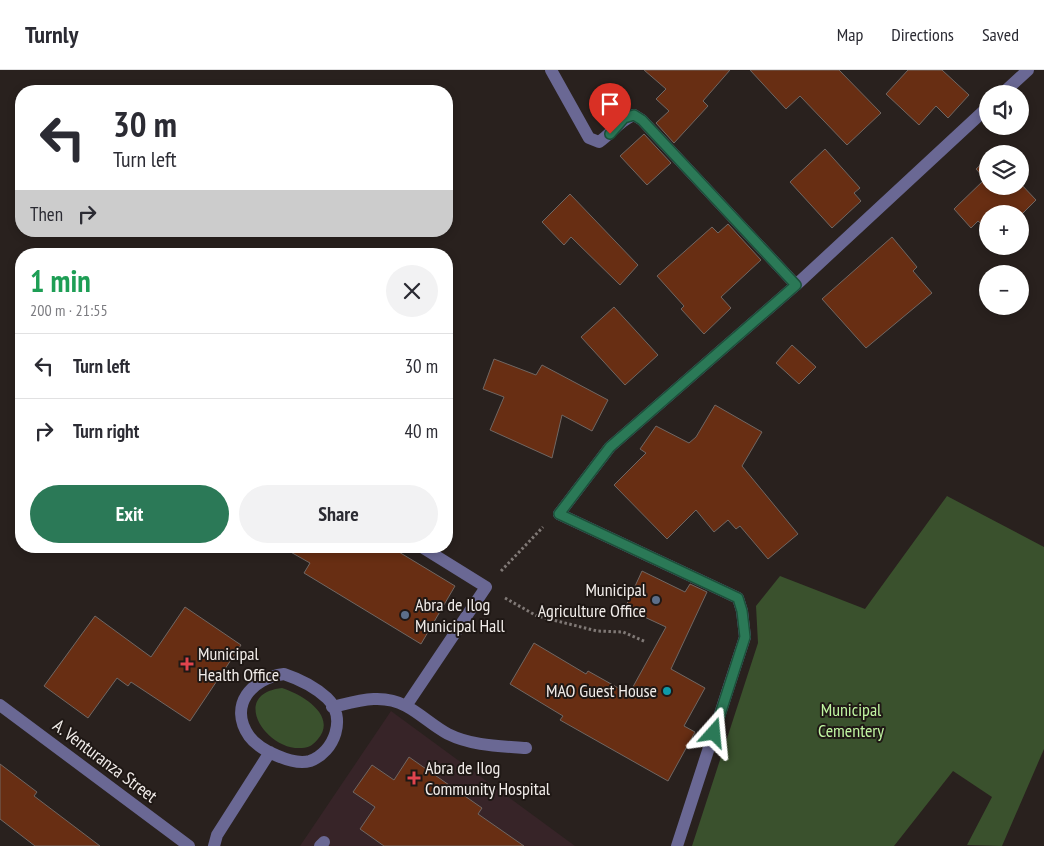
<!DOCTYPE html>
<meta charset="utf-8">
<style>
body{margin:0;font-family:"PT Sans Narrow",sans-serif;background:#f2f2f3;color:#2b2b33;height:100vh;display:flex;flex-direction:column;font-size:19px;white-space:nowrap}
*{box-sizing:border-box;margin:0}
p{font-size:16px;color:#7c7c81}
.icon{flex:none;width:28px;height:28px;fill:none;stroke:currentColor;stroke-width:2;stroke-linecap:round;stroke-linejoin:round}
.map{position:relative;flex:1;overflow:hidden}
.panel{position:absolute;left:15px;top:178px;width:438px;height:305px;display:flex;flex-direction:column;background:#fff;border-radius:20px;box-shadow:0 2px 8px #0003}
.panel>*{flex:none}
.hud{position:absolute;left:15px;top:15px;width:438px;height:152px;border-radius:20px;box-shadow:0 2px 8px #0003;background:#fff;color:#2b2b33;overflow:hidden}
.tools{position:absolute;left:979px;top:15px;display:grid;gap:10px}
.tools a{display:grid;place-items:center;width:50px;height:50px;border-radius:50%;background:#fff;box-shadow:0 2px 8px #0003;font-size:25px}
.pin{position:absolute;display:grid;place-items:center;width:42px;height:42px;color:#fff;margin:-51px -21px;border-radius:50% 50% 50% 0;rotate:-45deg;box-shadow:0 0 5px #0007}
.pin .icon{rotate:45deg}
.me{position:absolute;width:55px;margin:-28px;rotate:18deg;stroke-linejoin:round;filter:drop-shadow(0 0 4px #0008)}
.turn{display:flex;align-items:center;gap:18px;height:105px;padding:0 15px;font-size:22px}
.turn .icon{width:65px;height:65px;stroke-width:2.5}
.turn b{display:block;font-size:35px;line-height:42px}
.then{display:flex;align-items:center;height:48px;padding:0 15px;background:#0003;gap:10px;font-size:19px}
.round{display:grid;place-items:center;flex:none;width:52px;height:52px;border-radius:26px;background:#f2f2f3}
.head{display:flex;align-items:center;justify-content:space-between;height:85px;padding:0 15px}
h1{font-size:30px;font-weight:600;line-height:38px;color:#1e9e55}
.primary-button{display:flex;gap:10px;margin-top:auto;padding:10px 15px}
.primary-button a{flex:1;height:58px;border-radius:30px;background:#2b7957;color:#fff;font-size:20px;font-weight:600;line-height:58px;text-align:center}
.primary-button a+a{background:#f2f2f3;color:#2b2b33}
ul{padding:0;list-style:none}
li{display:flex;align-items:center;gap:15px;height:65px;padding:0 15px;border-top:1px solid #e1e1e2}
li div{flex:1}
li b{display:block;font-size:19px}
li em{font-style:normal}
header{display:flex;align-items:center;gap:30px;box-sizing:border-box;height:70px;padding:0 25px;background:#fff;border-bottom:1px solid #e1e1e2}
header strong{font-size:24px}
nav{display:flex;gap:28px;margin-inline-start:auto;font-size:18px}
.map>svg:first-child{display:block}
.medical{fill:#372428}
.green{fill:#3a512d}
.building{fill:#682e13;stroke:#706763}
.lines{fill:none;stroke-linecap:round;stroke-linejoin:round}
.path{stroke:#807976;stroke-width:3;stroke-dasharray:2.5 2.5;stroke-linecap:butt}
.minor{stroke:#6a6894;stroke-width:12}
.route-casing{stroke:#1c4f39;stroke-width:12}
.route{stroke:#2b7957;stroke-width:9}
.service-dot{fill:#5c6f8a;stroke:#1f1815;stroke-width:2}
.health-dot{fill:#e0444e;stroke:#1f1815;stroke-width:2}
.culture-dot{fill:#0f9aa8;stroke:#1f1815;stroke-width:2}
.labels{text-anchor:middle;stroke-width:4;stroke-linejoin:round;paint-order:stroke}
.poi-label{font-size:18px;fill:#f1ece9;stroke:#1f1815;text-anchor:start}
.park-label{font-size:18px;fill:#c0f5a2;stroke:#1f1815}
.street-label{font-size:18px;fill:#f1ece9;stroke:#1f1815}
</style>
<header>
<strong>Turnly</strong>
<nav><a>Map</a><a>Directions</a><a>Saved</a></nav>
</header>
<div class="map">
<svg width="1044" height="776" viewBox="0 0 1044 776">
<rect width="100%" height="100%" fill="#29211e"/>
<!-- medical -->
<path class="medical" d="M391,641l184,135h-275z"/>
<!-- green -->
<path class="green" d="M947,426l97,51v202l-42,97 -35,-1 25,-48 -39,-26 -59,75h-202l66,-203 -2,-37 24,-30 85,33z
M282,618c19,6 56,27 36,51 -4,5 -9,9 -16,9 -36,3 -73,-54 -20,-60z"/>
<!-- building -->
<path class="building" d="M644,0h86l-27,31 5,5 -34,37 -18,-20 13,-12 -13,-12 10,-10z
M750,0h89l42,43 -34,32 -47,-49 -14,13z
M908,0h34l27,25 -21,23 -12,-12 -17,19 -33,-31z
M644,64l27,29 -24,22 -27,-29z
M825,79l35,39 -6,5 7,8 -29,27 -42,-46z
M988,88v28h32v-3l16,17 -16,16v-2h-32v16l-10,-9 -7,7 -17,-19 31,-30 -9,-10z
M570,124l68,71 -18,20 -49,-48 -7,8 -22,-23z
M728,154l33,36 -40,37 10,11 -27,26 -23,-25 3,-3 -27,-30 55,-49 6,6z
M892,167l25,30 -4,4 19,22 -66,55 -44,-49z
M614,237l44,48 -33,30 -44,-48z
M792,275l24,22 -17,17 -23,-21z
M494,289l42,16 6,-10 66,35 -16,31 -30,-16 -10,43 -62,-28 14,-33 -21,-8z
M715,335l47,27 -20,34 56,68 -30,25 -28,-33 -4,3 -8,-9 -14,12 -18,-22 -29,29 -53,-54 32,-32 -6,-4 16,-23 33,17 7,-6z
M280,476h109l66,40 -34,58 -117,-71 6,-10z
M642,501l43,21 5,-8 17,8 -36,77 34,19 -21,38 11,6 -27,49 -108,-61 3,-4 -53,-32 24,-41 52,31 2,-3 41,23 37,-67 -41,-19z
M185,537l56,38 -51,76 -59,-39 -3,4 -11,-8 -29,40 -44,-32 51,-70 56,41z
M409,687l73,51 -4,6 46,32h-140l-24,-17 15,-22 -22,-15 19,-27 22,15z
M0,694l37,28 -3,4 66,50h-65l-35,-27z"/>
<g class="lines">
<!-- path -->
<path class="path" d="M501,501l42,-44
M505,528l32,18 60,15 26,1 23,10"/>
<!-- minor -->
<path class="minor" d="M551,0l38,68 10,4c13,-9 21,-22 35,-27l8,5 154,165
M1002,24l26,-24
M284,604c15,5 31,13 43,24 20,19 8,54 -17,63 -17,5 -51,-11 -61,-25 -21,-31 3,-58 35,-62z
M0,635l189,141
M406,636l80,-119 -66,-41
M332,637c26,-6 50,-14 74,-1 15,8 27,20 42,28 24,12 52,12 78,14
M214,776l3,-11 53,-83
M320,776l4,-4
M677,776l68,-209 -3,-26 -4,-13 -179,-84 51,-67 186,-162 192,-178"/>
</g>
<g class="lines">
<defs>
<path id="route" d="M610,64l14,-16 10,-3 8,5 154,165 -186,162 -51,67 179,84 4,13 3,26 -31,96"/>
</defs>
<!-- route casing -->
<use href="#route" class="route-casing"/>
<!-- route -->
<use href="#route" class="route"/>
</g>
<!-- markers -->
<g class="service-dot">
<circle cx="656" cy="530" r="5"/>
<circle cx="405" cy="545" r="5"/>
</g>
<g class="health-dot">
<path d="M184.5 586.5h5v5h5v5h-5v5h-5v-5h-5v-5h5z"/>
<path d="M411.5 700.5h5v5h5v5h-5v5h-5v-5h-5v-5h5z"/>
</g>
<circle class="culture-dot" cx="667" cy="621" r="5"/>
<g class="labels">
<!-- poi labels -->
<g class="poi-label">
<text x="646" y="526" text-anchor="end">Municipal<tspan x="646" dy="21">Agriculture Office</tspan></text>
<text x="415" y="541">Abra de Ilog<tspan x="415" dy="21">Municipal Hall</tspan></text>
<text x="198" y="590">Municipal<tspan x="198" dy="21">Health Office</tspan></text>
<text x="657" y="627" text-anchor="end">MAO Guest House</text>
<text x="425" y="704">Abra de Ilog<tspan x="425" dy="21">Community Hospital</tspan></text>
</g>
<!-- park labels -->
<g class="park-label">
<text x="851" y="646">Municipal<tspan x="851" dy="21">Cementery</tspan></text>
</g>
<!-- street labels -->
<g class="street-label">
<text transform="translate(105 691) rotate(37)" y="6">A. Venturanza Street</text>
</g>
</g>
</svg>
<div class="tools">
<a><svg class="icon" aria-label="sound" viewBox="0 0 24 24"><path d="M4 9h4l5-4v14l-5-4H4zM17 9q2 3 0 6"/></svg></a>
<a><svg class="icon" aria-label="layers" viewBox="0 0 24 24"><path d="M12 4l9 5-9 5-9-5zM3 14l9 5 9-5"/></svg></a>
<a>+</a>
<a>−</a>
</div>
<div class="pin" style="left:610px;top:64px;background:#d93025"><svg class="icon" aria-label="arrive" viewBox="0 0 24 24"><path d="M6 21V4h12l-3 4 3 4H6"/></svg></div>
<svg class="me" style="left:714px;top:663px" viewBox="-20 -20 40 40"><path d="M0-17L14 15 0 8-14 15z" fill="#2b7957" stroke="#fff" stroke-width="4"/></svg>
<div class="hud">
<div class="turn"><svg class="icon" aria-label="left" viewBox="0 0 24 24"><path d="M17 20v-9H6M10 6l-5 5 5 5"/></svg><div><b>30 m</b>Turn left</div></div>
<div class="then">Then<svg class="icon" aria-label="right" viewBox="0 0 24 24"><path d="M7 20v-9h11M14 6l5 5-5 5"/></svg></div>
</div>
<section class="panel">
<div class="head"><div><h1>1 min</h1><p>200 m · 21:55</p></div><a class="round"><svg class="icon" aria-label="close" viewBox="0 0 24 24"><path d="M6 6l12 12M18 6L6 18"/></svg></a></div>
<ul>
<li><svg class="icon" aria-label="left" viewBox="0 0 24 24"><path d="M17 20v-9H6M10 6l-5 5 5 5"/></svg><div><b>Turn left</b></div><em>30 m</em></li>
<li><svg class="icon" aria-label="right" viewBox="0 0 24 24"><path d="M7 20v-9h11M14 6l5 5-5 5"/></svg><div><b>Turn right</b></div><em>40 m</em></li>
</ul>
<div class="primary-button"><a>Exit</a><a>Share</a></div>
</section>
</div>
